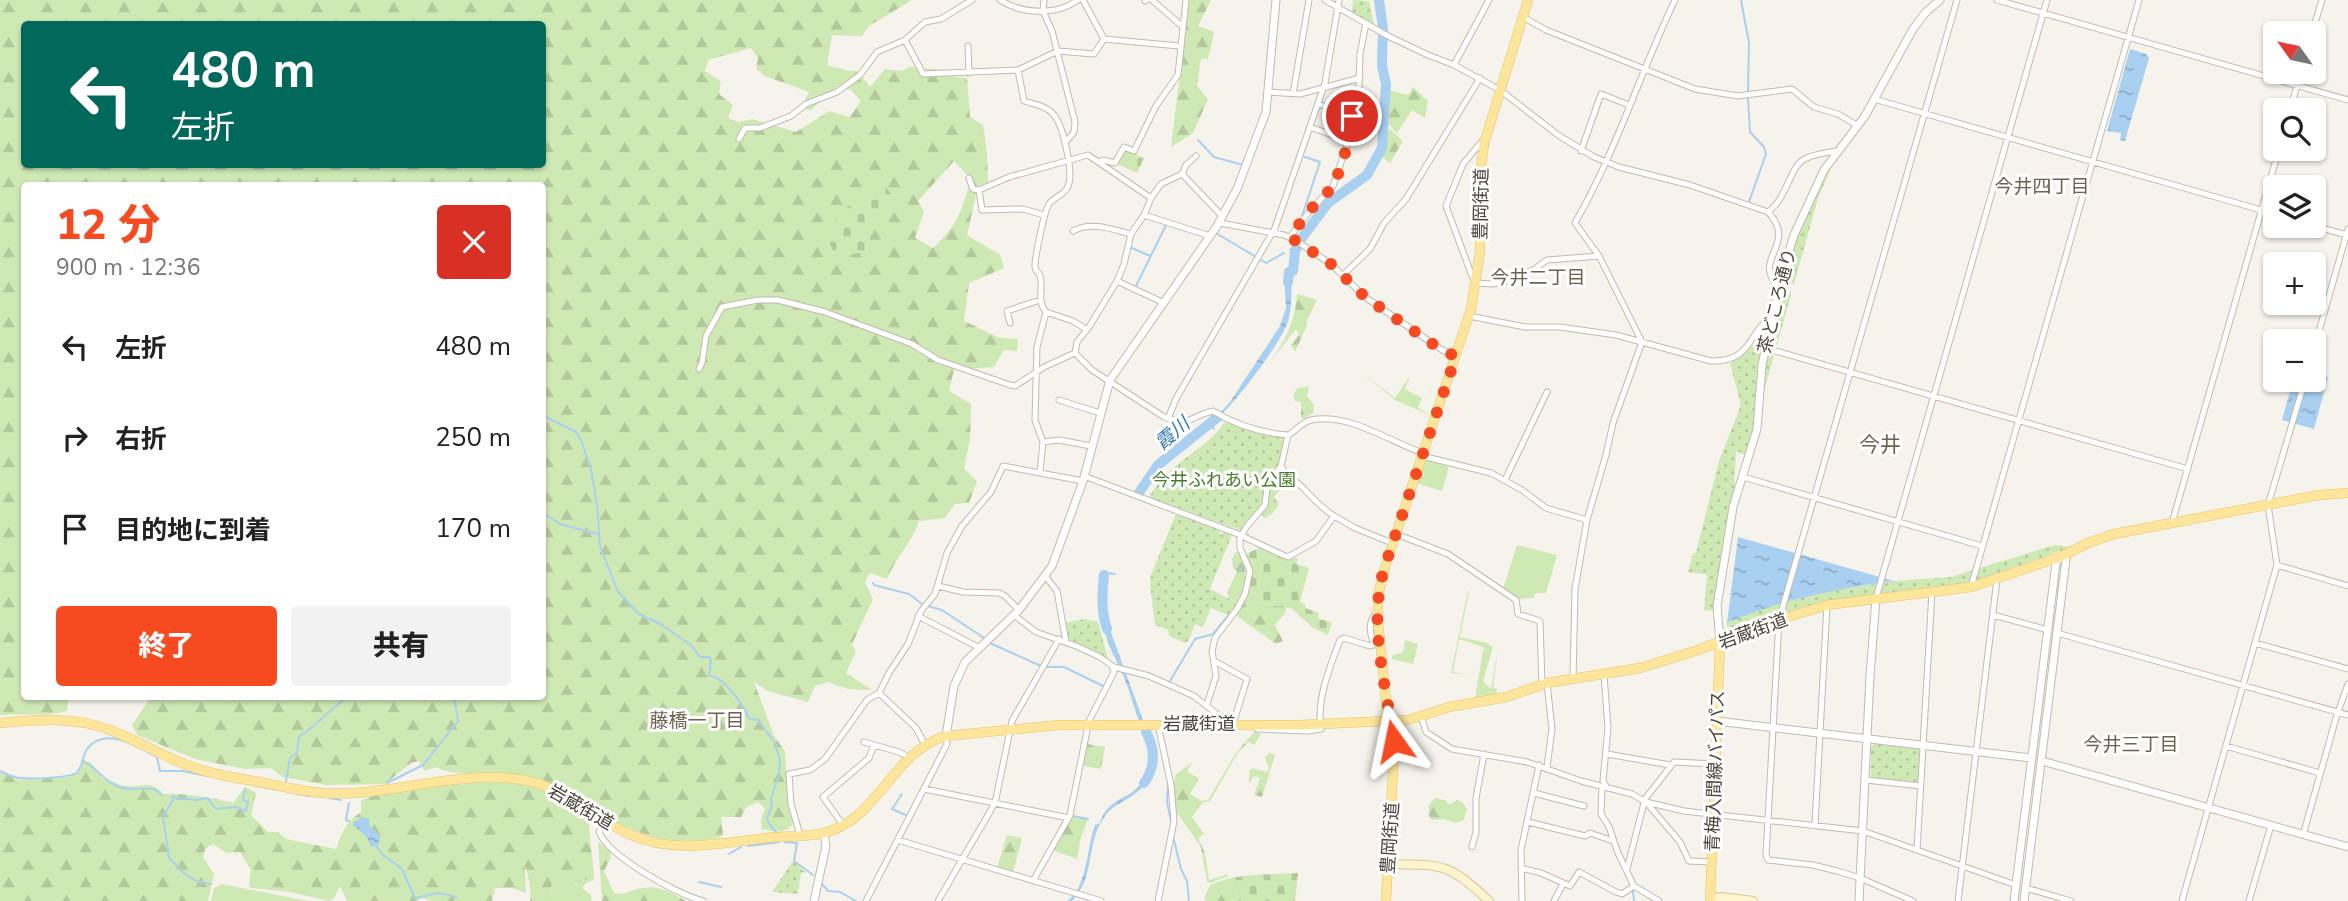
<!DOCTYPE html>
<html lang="ja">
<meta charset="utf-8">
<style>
body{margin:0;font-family:"Nunito Sans","Noto Sans JP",sans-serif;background:#f2f2f2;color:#222;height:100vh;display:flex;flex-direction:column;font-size:26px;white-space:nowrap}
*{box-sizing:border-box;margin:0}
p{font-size:23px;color:#767676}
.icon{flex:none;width:38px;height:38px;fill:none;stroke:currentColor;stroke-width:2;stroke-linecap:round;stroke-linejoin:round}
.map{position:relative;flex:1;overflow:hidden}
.drawer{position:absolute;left:21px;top:182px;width:525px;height:518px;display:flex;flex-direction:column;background:#fff;border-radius:7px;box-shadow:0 2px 5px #0004}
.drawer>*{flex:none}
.top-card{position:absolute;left:21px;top:21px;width:525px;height:147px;border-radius:7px;box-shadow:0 2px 5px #0004;background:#00695c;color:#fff;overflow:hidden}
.needle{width:46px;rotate:303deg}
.tools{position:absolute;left:2263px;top:21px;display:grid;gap:14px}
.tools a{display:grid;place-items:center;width:63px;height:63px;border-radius:7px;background:#fff;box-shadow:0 2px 5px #0004;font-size:35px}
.pin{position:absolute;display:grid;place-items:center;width:60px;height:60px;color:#fff;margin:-30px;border:4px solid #fff;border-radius:50%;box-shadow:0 2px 7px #0007}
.me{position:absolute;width:77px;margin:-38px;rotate:348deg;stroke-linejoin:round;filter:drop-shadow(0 0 5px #0008)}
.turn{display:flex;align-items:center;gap:24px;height:147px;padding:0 35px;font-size:32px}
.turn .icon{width:91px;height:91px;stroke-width:2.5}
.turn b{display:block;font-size:49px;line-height:60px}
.round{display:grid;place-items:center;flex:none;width:74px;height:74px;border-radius:7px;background:#f2f2f2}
.head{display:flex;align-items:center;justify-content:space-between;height:119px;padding:0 35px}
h1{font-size:42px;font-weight:800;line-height:52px;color:#f84a20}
.cta{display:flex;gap:14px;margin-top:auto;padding:14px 35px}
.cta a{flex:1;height:80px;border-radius:7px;background:#f84a20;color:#fff;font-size:28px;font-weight:800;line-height:80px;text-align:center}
.cta a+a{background:#f2f2f2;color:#222}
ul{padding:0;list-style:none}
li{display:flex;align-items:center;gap:21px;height:91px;padding:0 35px}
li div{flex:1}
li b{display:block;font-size:26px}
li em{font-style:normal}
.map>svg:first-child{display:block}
.green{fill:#cfe9b5}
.forest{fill:url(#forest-firs);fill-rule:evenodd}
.cemetery{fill:url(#cemetery-stones)}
.park{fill:url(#park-dots)}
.water{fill:url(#water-ripples)}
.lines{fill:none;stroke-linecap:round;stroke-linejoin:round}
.stream{stroke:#a9d0f1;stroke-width:2}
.river{stroke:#a9d0f1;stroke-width:10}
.minor-casing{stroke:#c1bbae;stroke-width:7}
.tertiary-casing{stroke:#c1bbae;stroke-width:9}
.secondary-casing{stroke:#d5c89b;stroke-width:10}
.primary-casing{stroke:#e4c56b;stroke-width:10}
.minor{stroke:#fff;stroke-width:5}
.tertiary{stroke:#fff;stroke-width:7}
.secondary{stroke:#fef4cd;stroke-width:8}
.primary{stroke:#fde69c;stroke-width:9}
.route{stroke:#f84a20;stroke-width:12;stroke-dasharray:0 21.6}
.labels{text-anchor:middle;stroke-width:6;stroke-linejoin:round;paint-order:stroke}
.street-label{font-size:18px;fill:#4a4439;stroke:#fff}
.park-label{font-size:18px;fill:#467d2b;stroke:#fff}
.neighbourhood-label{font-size:19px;fill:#6d6350;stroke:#fff}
.water-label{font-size:19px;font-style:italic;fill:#3178b7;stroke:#fff}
.quarter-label{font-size:21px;fill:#6d6350;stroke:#fff}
</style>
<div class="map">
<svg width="2348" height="901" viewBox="0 0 2348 901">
<defs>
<pattern id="forest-firs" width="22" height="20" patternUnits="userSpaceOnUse" patternTransform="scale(1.75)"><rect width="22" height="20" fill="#cfe9b5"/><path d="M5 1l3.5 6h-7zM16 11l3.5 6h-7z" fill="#b3c99c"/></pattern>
<pattern id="cemetery-stones" width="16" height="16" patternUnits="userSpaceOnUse" patternTransform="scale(1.75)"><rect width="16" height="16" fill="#cfe9b5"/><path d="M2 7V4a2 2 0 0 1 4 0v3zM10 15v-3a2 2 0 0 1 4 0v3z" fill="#b3c99c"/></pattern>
<pattern id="park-dots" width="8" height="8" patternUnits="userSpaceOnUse" patternTransform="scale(1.75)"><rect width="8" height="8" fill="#cfe9b5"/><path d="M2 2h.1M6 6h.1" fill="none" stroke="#b3c99c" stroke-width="1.8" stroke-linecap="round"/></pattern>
<pattern id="water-ripples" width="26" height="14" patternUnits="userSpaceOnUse" patternTransform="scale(1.75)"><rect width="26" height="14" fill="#a9d0f1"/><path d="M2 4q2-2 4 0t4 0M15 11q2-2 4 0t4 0" fill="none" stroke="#8caac4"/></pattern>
</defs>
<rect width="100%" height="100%" fill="#f5f3eb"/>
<!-- green -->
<path class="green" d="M1361,372l34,26 15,-22 -5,13 17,9 -4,10 14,8 -37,-16z
M1428,460l21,7 -7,24 -26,-8 8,-22z
M1517,545l40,10 -11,38h-10l-3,5 -15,1 -15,-10z
M1468,590l1,1 -9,46 27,6 6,4 -10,34 8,8 7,-40 -5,39 4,1 -1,6 -21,4 8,-49h2l-2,-3 -24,-8 -6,33 18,3 -20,-2z
M1405,640l13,4 -5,20 -22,-5 2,-4 10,-3z
M557,877h9l12,9 6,-6 10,-3v3l-8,3 -4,5 9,7 1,6h-42l2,-20z
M222,884l86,17h-97l3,-13z"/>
<!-- forest -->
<path class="forest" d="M0,0h912l-43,26 -7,10 -30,-1 -5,30 22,6h9l12,16 15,-18 17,2 7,-4 35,3 4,6 19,2 3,39 13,8 4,28 1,29 -10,4 -11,49 33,20 4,13 -35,15 -5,38 36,17 18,1 -1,12 -13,-1 -10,17 -40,3 -5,21 22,13 -1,35 -6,30 13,12 -8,22 -14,1 -10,14 -26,3c-7,22 -23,35 -32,58l-17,-6 -5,9 8,17 -21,45 4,7 -10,22 26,17 -24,-1 -20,-7 -13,4 -7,16 -40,-11 -14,-9 20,54 11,15 3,53 5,20c-8,10 -19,8 -31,5l-1,-10 4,-10 -7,-7 -12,5 -5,10h-20l2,18 -4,3c-61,9 -87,-6 -138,-36 -17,-10 -33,-21 -53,-25 -24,-6 -74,2 -91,-10l-13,4 -5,-10 -8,2 -26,21 -59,1 -43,-8 -12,-9 -26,1 -50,-10 -58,-24 -5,-10 19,-28 391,-1v-510h-518v510l45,1 -2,14c-21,6 -45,2 -67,4zM24,24h518v140h-518zM751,48l7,10 -2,11 9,7 44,16 -8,16 10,2 26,-23 14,3 10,11 -11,16 -21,-6 -33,21 -44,-13 -14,3 -10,-4 5,-13 -14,-11 2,-13 -16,-10 3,-11zM954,161l18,19c-4,7 -5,13 -8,21 -5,19 -17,34 -31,47l-18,-10 9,-26 -6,-11z
M1189,0h22l-13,26 16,6 -6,27h-7l-4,27 11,13 -15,34 -22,14z
M1413,87l15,14 -3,17 -13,-8 -15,23 -8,-8v-35l19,5z
M1389,128l14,13 -13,22 -7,-5z
M1297,294l20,6 -10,20v5l-12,27 -4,-7 8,-10 -3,-6 -25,32c15,-22 24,-39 26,-67z
M1309,387l-2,9 7,9 -1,8 -9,6 -3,-1v-16l-6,-1 -2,-4 4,-9z
M1280,472l9,8 -15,17 5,8 -7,9 -7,4 -4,-4 6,-8 2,-19z
M1239,551c10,18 7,34 -2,52l-8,-5 -2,-5 10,-22 -4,-3 -1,-9 3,-6z
M1246,595l4,5 36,8 -1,5 -10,12 8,16 -7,3 -42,-30z
M1255,731l6,3 -7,11 -6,-3 -11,12 -27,47 -8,2 -10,14 12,17 -6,4 7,15 4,27 16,-5 1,-2 2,3 -18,7 -3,-1 -6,-35 -26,-37 -2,-26 3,-10 16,-11 -5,9 12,6 -9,16 12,7 6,-1 28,-47z
M1087,744l18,3 -4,22 -17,-3 -1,-3z
M1269,753l6,2 -13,42 -8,-2 6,-17 -6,-2 -5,7v-12l3,-3 15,4 2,-4 -4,-10z
M84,760l7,3 12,16c10,1 15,6 22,7 16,3 26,-8 38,8 20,-1 50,4 70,9l12,-16 11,6 -5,22 17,17h10l8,7 50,10c6,-17 10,-27 25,-37v-12l13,-4 2,-3c46,-5 117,-19 160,-5 19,6 36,18 52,28l6,61 -10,3 -5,6 -13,-9h-9l-5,4 -2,20h-20c2,-8 -2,-28 -5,-35l1,27 -14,-5h-17l-3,13h-59l-12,-3 -4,3h-70l-7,-15 -6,12 -5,3 -39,-9 -39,-4 -2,-4 2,-14 -11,-18 -13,1 -14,-9 -8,5 -2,8 11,17 -6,27h-208v-129l20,8 47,-3 11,-4z
M1435,798l10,2 5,5 7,-5 5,2 5,7 -3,11 -8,3 -12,-4 -12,1 -3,-4v-11z
M1071,816l17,3 -7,18 -4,22 -25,-9z
M1007,835l15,3 -9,34 -16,-4z
M598,842l12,9 1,6 -7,14 10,22c11,3 17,-3 28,-5 16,-3 31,5 44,13h-84z
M1230,878l9,23h-32l-3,-2 6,-14z"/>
<!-- cemetery -->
<path class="cemetery" d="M1125,149l19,9 -7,15 -20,-9z
M882,182l12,16 -26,18v20l5,7 -9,9 -28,5 -10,-21c14,-25 32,-40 56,-54z
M1260,547l29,13 4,-3 5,2 -2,5 13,4 -9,34 5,2v4l14,5 -1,5 14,5 -4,12 -15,-7 -21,-19 -48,-10 8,-28 -7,-16z
M1298,873l-3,28h-56l-9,-23 22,-3z"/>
<!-- park -->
<path class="park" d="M1353,0l16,1 5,24 -22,-13z
M1836,157l-18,41 -24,86 -10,-1 -1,-4c13,-46 26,-81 53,-122z
M1783,290l7,2 1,3 -45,160 -10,-4 -2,37h2l-11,48 -10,75 -11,-1 3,-35 -19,-3 5,-19h3l23,-92 21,-53v-7l-10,-37 24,-20 22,-35 4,-18z
M1225,422l60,16 -5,23 -17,43 -21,27 -82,-30 -1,2 -11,-4c20,-37 55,-46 77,-77z
M1176,514l42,16 3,5 3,-3 8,3 -22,54 27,14 -9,12 -17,-7 -8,19 -8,-3 -6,16 -4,3 -16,-7 -1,-6 -13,-5 -5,-41 1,-9z
M2054,545l17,2 -104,37 -135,16 -74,21 -24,10 -7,-5v-3l26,-11 63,-19 78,-12 57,-4z
M1085,619l13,3 10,37 -39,-20 -4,-16z
M1874,744l45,5v33l-48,-4v-31z
M793,861l14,12 -6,-1 -3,22 -26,-2z"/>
<!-- water -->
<path class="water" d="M2130,49l16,5 3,4 -24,83 -5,-1 1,-7 -14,-2z
M1284,272l9,1c-3,15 0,32 -5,48 -6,21 -60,93 -78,103l20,-22 50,-76 6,-18z
M2314,373l14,4 -14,52 -32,-9 11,-40h21z
M1738,537l156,44c-57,8 -113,18 -167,42z
M1103,618l6,9 42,115c-13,-15 -17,-38 -24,-57 -8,-23 -23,-41 -24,-67z
M1150,772c-6,26 -33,27 -45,44 -20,27 -9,61 -33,85h-5c21,-14 19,-52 28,-76l5,-2c4,-15 13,-20 26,-27 9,-4 18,-16 24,-24z
M363,817l6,2v6l11,11 -2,9 -7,2 -4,-10 -14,-12v-3z"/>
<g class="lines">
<!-- stream -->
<path class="stream" d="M1741,0l8,43 -1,48
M1748,98l2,34 14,15 2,7 -17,48
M1198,140l16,17 29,8
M1302,216l18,-54 -15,-5
M1216,233l40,24
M1132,248l18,8
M1290,250l6,-2
M1261,260l5,3 18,-10
M1136,286l30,-61
M542,415l34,17 5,8 10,30 6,34 3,42 18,46 21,22 21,10 31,21 9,12h10l1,5 -2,13c16,3 34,29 40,44l9,1 17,23 5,17 -1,14 -8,25 1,7 -5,12 2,6 7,8
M1210,424l4,5
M542,512l18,12 37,10
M1238,567l3,3
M1106,573l9,1
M873,583l1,2 35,9 13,10
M928,606l14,4 42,28
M990,643l51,23
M1046,667h18l39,19
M1170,681l25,-42 18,-5 15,-18
M82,761c12,3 22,21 37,26 11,4 23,0 35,2l8,6
M1152,766l4,1
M0,771c5,2 10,5 15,6 9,3 53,1 61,-4 7,-5 6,-17 11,-24 18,-24 51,-2 70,8l3,14h23l24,5
M286,781l4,-23 7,-5 2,-16c18,-12 32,-28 49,-41
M387,783l36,-18 35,-44 -4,-24
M1168,784l-1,18 4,19
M253,785l26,5
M294,793l16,3
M902,794l-10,15 16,7
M172,797l24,3 12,-2 8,11 19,-2 11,4 2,-9 -5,-2 2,-11
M174,798l-11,19 6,41 16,16 11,7 15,3
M329,798l12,2
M349,803l-3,17 3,1
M1073,816l15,3
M1174,840l7,29 6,12 2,20
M785,842l12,1 -3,18 19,14
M376,846l6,8 20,15 13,29 23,-5 18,4
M748,846l31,-4
M729,854l12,-7
M699,882l22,5
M822,884l6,7 12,1 16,9
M1633,891l1,10"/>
<!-- river -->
<path class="river" d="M1288,282l1,-10 4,-1 2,-20 6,-12 27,-36 39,-28 15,-27 4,-64 -4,-18 1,-38 -4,-28
M1138,494l20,-29 61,-49
M1104,575c-2,19 -3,36 3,54
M1144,783c12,-16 11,-35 2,-51"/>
<defs>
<path id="minor" d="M1000,0c22,14 56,16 78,0
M1044,0l-1,11 9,20 23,91 -1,10 -9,11
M1083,0l21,39 75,7
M1152,0l30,26
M1325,0l63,36 40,19 26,10 46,25 58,45 36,22 25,10 71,18 78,27c31,33 -18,47 11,75
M1997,0l351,100
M1145,1l2,-1
M1523,17l23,13 149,59 43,7 54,-7 22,18 24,7 20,12
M2312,33l10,-33
M905,40l18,34 95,-4 40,-19 36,3 10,-15
M968,46l1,27
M1454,65l35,-65
M1018,70l6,31c9,3 23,5 29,13 10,10 21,59 15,72 -3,9 -13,10 -19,18 -5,7 -14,54 -14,62 1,8 2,3 5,10 4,13 -4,24 6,36l27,9 13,8
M1268,92l32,2 60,-16
M1293,94l16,-94
M1874,99l401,115
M1318,104l39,13
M2290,110l11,-38
M1310,127l39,14
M739,139l6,-11h15l31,-12 15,-12 31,-12 23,-17 17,-23 28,-12 20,-18 16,-3 31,-19
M1483,140l-20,24 -17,42 26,70 5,7 15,1 13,-2 28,-12 14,-10 52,-4
M1581,151l20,-57 28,11
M1196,156l-10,9 -4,9 -21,10 -10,14 -7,17 -13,19 -7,30 -7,17 -28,46 -12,15 -2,11 17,17 72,47c31,10 24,-1 49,-6 23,14 48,22 75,24 8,-4 14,-13 23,-15 37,-8 79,22 112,33
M1099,162l4,-2 12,3 9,-16 10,4 22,-45 22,-31 8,-75
M1182,174l41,43
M969,178l4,11 6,1 30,-13 79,-22 63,43
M979,190l3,20 41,-1 21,6
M1768,212c20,-15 21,-43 35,-52 9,-6 23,-7 33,-9
M1144,215l66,21
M1220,223l64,12 11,5 36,24 34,33 77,53 13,6
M2314,226l33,9
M1073,231c19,-10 38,-2 58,3
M1290,237l19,-25 24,-26 25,-74 2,-58 6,-31
M1343,275l27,-26 14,-26 22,-24 74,-121
M1117,281l47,22
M1469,316l56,11h35l56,8 95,26c42,1 37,-29 62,-47
M1010,323l-3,-12 33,-11
M1765,348l423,121
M2314,349l34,-120
M699,369l3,-6 4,-27 16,-29 36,-7h20l47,12 87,32 26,16 72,25 5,1 29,-19 31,-14
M1059,400l41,13
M1168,418l9,-21 98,-169 50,-145 14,-83
M1043,442l16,-2 32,6
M1422,456l69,17 31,17 24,18 41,12
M1281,466c6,11 15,14 24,24 9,10 17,18 29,26
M1040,471l3,-29 -8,-22 2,-73 9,-35
M1084,476l154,58 47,22 3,1 28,-16 18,-25 21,12 37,15
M1743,477l239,69
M1505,480l42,-88
M2172,523l107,-374
M1396,534l52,20 68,46 2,14 22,7 2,64
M2277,565l71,21
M1046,577l11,14 9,51
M938,586l25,6 36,1 6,3 14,14
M1971,587l168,-587
M1876,598l171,-598
M1014,615l22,17 40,14 24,11 14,10 35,9 45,20 24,19 1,9
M1993,615l55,15
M918,616l60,31
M2057,633l291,82
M2255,643l93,26
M1374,645c-4,-12 -7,-23 3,-33
M1214,661l33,18 -14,45
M1604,675l4,53 -5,53 3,5
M1573,679l2,-90 12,-69 19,-65 7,-32 29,-81 -43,-86 -24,-33c41,-71 65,-150 100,-223
M879,693l37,35 9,17
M1207,704l9,-28 -4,-25 3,-13 22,-29 8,-15 5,-23 -10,-23v-10l7,-12 18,-21 2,-18 14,-21 7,-31
M1421,716l5,16 26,17 75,13 54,19 51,13 14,8 38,9 179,20 153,54
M1158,725l13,60 3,36 -16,80
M1257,729l51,2 13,-2c-5,-28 9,-63 19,-89l4,-2 26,8 4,-2
M864,742l35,10 9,5
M2226,746l94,27
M1607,754l63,11
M1547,767l5,-38 -5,-46
M1866,780l55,6
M1602,786l-1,28 8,13 9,26 16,33
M924,789l145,29
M1534,793l50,13
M1646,802l34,40 9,19 22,1
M605,820l-6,12c10,25 78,62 104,69
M1528,822l57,14 5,-3 23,8
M843,825l-20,-28 46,-39 5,-13
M1815,825l12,-220
M800,835l-9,-31 -2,-30 21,-4 15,-11 42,-59 12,-7 10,-20 19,-29 13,-33 14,-17 12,-41 15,-27 29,-34 12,-26 80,15
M2303,835l33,-117 12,-34
M898,840l203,61
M1472,847l4,-15v-34l8,-44
M1917,850l15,-258
M1521,868l20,5 29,13 9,-14 37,20 6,2 12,-8 25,15
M1627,869l18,-70 29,-37 41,2
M1033,881l37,-66 19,-94 25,-49 -2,-6
M2026,888l45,13
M866,901l81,-157 -1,-8
M938,901l57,-98 17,-82 47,-82
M1522,901l-1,-51 18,-85
M1554,901l9,-17
M1913,901l-53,-23 -23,-7 -24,-6 -45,-5 -2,-5 13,-235 178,-620
M1958,901l39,-322
M2182,901l95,-336 -9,-60 37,-125
M2249,901l22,-76"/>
<path id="tertiary" d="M1720,642l-3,-36 16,-99 24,-78 5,-64 20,-91 12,-39 30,-65 41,-54 48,-87 13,-17 14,-12
M1717,721l314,37
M946,736l8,-50 11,-24 54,-52 33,-44 31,-85 27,-101 107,-154 20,-37 29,-77 10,-112
M2042,761l306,86
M814,901l12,-55 -2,-13
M1859,901l11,-225 6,-78
M2014,901l42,-338 4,-6 6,2 -42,342"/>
<path id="secondary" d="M1388,864c55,1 59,-2 101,37
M1710,899l11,-2 32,4"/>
<path id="primary" d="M0,723c37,-3 74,-7 110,7 28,11 54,27 82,37 22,8 45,11 67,15 21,4 42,9 63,11 65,5 142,-26 206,-12 38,8 67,38 103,54 43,19 90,8 135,3 18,-2 36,-1 53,-4 60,-11 70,-81 127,-98l113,-11h241l108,-5 41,-13 57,-10 41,-14 93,-15 58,-18 64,-25 65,-20 144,-18 89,-30 28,-14 26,-9 205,-39 29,-2
M1386,901l8,-150 -7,-41 -9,-89v-25l7,-29 86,-258 9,-57v-78l4,-30 44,-144
M1710,901l10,-259"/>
</defs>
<!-- minor casing -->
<use href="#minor" class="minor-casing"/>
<!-- tertiary casing -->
<use href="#tertiary" class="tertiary-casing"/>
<!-- secondary casing -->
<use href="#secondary" class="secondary-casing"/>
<!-- primary casing -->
<use href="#primary" class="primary-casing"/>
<!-- minor -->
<use href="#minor" class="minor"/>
<!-- tertiary -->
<use href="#tertiary" class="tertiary"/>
<!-- secondary -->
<use href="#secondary" class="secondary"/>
<!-- primary -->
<use href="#primary" class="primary"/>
</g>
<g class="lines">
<!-- route -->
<path class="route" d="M1352,116l5,1 -23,69 -26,26 -18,25 41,27 34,33 78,54 13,5 -71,210c-18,56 1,119 9,175"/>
</g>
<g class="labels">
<!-- street labels -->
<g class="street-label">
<text transform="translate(1481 204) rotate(-89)" y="6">豊岡街道</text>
<text transform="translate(1777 301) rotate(-76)" y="6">茶どころ通り</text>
<text transform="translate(1753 631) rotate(-20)" y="6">岩蔵街道</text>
<text x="1199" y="730">岩蔵街道</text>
<text transform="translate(1715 771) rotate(-88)" y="6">青梅入間線バイパス</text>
<text transform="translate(581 807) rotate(30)" y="6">岩蔵街道</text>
<text transform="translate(1390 838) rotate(-86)" y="6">豊岡街道</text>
</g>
<!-- park labels -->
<g class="park-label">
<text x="1224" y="486">今井ふれあい公園</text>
</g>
<!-- neighbourhood labels -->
<g class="neighbourhood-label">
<text x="2042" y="193">今井四丁目</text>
<text x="1538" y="284">今井二丁目</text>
<text x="697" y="727">藤橋一丁目</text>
<text x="2131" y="751">今井三丁目</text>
</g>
<!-- water labels -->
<g class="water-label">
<text transform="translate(1172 433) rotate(-41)" y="7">霞川</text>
</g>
<!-- quarter labels -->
<g class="quarter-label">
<text x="1880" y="452">今井</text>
</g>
</g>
</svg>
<div class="tools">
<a><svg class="needle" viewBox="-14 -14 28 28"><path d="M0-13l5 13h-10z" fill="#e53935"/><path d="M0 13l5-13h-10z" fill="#767676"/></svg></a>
<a><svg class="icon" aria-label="search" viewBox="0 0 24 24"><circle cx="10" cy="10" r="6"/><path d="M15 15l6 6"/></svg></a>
<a><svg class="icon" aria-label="layers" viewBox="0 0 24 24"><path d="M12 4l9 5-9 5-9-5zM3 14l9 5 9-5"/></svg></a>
<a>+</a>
<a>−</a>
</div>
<div class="pin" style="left:1352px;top:116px;background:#d93025"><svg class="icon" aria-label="arrive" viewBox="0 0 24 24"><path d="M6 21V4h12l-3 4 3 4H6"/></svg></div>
<svg class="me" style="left:1394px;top:741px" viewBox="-20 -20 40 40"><path d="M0-17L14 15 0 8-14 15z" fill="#f84a20" stroke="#fff" stroke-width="4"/></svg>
<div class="top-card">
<div class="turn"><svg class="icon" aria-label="left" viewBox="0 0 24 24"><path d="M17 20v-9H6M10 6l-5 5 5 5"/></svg><div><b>480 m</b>左折</div></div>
</div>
<section class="drawer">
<div class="head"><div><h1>12 分</h1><p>900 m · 12:36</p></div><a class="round" style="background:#d93025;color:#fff"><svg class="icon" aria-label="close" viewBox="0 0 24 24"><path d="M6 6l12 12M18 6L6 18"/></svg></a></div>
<ul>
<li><svg class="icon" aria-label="left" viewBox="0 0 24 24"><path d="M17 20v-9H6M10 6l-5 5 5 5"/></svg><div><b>左折</b></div><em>480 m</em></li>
<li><svg class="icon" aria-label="right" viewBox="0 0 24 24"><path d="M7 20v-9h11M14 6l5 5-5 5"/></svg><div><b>右折</b></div><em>250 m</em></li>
<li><svg class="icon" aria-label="arrive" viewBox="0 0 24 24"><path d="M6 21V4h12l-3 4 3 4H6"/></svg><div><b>目的地に到着</b></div><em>170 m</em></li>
</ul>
<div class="cta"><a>終了</a><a>共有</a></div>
</section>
</div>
